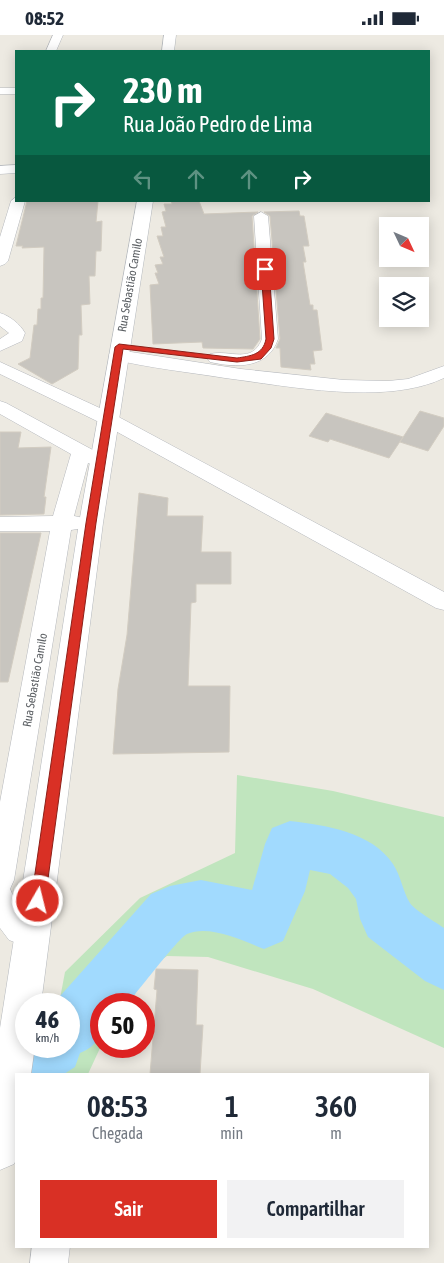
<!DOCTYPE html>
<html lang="pt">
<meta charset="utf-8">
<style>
body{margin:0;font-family:"Asap Condensed",sans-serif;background:#f2f2f3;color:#1f2937;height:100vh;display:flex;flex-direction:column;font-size:19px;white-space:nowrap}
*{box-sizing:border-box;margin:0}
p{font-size:16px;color:#747a83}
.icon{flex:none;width:28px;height:28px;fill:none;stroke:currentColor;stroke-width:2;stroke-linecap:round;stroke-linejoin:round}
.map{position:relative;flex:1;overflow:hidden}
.panel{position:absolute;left:15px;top:1038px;width:414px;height:175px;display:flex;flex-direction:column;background:#fff;border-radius:0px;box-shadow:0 2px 12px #0003}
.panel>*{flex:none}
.top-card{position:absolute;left:15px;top:15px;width:415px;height:152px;border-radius:0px;box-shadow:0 2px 12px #0003;background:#0b6e4f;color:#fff;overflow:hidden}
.needle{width:32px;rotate:134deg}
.tools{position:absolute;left:379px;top:182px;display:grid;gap:10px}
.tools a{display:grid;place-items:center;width:50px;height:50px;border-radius:0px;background:#fff;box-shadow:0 2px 12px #0003;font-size:25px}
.speed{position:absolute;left:15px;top:958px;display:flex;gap:10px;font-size:25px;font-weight:700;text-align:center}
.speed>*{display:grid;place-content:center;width:65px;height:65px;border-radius:50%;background:#fff;box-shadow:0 2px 12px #0003;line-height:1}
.speed small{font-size:12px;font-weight:400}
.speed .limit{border:8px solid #d22;background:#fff;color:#111}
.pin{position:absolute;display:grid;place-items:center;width:42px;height:42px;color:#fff;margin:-21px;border-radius:10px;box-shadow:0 2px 8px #0006}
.me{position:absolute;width:55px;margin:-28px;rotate:8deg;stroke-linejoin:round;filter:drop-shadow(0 0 4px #0008)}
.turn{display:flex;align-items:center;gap:18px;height:105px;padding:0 25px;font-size:22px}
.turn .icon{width:65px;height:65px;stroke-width:2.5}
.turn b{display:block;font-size:35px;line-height:42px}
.lanes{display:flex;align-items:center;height:48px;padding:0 25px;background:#0003;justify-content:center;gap:25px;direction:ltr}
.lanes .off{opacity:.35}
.eta{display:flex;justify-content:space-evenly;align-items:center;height:85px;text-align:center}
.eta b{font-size:30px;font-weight:600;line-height:35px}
.button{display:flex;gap:10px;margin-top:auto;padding:10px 25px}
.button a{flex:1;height:58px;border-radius:0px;background:#d93025;color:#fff;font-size:20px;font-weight:600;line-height:58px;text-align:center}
.button a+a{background:#f2f2f3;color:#1f2937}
.status{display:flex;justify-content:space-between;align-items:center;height:35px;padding:0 25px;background:#fff;direction:ltr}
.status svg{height:14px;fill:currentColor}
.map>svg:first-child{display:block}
.green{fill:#c0e5be}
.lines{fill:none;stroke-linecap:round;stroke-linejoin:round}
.river{fill:#a1dafe;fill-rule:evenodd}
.building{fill:#c8c5bf;stroke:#d2ccc1}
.minor-casing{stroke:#b5b8bd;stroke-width:1}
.secondary-casing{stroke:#b4b8bd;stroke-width:1}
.minor{fill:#fff;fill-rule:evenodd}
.secondary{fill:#fff;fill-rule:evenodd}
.route{fill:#d93025;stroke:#8d1f18}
.labels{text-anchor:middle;stroke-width:4.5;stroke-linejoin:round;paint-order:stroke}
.street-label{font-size:12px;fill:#5b5f63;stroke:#fff}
</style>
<div class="status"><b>08:52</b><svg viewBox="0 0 49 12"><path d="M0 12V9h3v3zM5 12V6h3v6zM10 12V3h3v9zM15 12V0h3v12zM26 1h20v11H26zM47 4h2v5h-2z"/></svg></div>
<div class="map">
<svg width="444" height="1228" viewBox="0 0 444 1228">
<rect width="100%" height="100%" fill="#edeae2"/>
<!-- green -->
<path class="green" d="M237,740l96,16 111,26v231l-131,-59 -105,-32 -41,-1 -27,19 -17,29h-22v42l-13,28h-43l6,-28h18v-42h-10l6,-32 75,-74 95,-45z"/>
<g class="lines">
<!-- river -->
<path class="river" d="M290,786c35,4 82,11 103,43 8,12 10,28 17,39 3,6 27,20 34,25v62l-19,-9 -57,-44 -8,-18 -4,-20 -8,-11 -18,-14 -20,-4 -5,21 -22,50 -19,8c-20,-8 -55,-25 -77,-15 -8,3 -50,59 -60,70h-26c0,23 4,39 -21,49l-5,14 -11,7h-48v30l-16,7v-65l26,-16v16h43v-42h-16l98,-110 19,-8 31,-6 51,10 13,-46 7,-16z"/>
</g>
<!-- building -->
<path class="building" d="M27,166h71l-2,21 6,-1 -1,30h-5l-1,25h-6l1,28 -9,1 1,30h-3l-1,34 -26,15 -34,-20 12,-6 4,-33h3l1,-16h3v-11h2l1,-51 -22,1 1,-2h-7z
M171,166h28l5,13 54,-2 -6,4 8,123 -7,10 -50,-1 -1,-6 -49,2 -3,-59 9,-1 -4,-11h3l-3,-8 8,-1 -3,-7h4l-7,-21h6l-2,-9h5l-4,-15 4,-1 -2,-7h8z
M299,176l1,5h4l5,30h-6l3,16h-3l7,43h3v5h4l5,40 -9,1 2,13h-5l1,6 -30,-3 -1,-19h-4l4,-9 -10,-123 -6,-4z
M420,376l24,7v8l-16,25 -28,-9z
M326,378l19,6 58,18 -14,21 -59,-19 -2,3 -19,-6z
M0,397h21l-3,16 33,-1 -7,50h2l-2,17 -44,1z
M139,458l29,5 -1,18h36l-2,36h30v32h-35v18l-5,1 -3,83h42l-1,66 -116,2 5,-65 9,-54z
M0,498h41l-33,149h-8z
M156,934l42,1 -2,55h7l-3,49h-50l7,-84 -3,-1z"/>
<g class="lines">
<defs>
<path id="minor" d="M53,0h10l-7,16h-10z
M0,53h16v6h-16z
M16,130v8l-16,1v-8z
M16,162v4h9l-17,60 -3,3 -5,2v-29l11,-36z
M261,177l7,4 10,123c-10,30 -42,29 -68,23l-3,-4 3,-4c20,-5 42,11 52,-15l-8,-123z
M0,278c10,3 20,11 25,20l-3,8 -22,10v-12l9,-6 -9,-7z
M118,315l123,19 103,11 44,1 20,-2 36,-13v12c-58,28 -156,8 -219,0 -37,-6 -76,-10 -113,-19l-3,-4 3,-4z
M0,327l115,53 329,177v18l-8,-2 -335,-185 -101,-49z
M0,366l6,2 96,52 3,4 -3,4 -7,2 -7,-2 -14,53 10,2 3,5 -3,5 -13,2 -57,350 -4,9c8,18 15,27 34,35l4,10 -4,10 -11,5 -24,-9 -9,-12v-126l50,-271h-50v-14l53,-1 18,-62 -71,-40z
M32,1211h38l-2,17h-38z"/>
<path id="secondary" d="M164,0h12l-2,16h-12z
M137,166h16l-50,322 -62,481h-15v42h9l-4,28h-15v86l-2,4 -14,6v-142l79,-505z"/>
</defs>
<!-- minor casing -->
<use href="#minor" class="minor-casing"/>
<!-- secondary casing -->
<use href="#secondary" class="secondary-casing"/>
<!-- minor -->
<use href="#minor" class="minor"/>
<!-- secondary -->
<use href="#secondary" class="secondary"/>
</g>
<!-- route -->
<path class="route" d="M265,232l4,2 5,70 -3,9 -10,11 -24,3 -114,-13 -27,174 -51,378 -2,4 -5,2 -5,-2 -2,-4 55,-378 29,-176 4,-3 118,14c13,-2 26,-3 29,-19l-5,-70z"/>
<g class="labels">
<!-- street labels -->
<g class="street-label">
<text transform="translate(130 250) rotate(-80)" y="4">Rua Sebastião Camilo</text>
<text transform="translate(35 645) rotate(-80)" y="4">Rua Sebastião Camilo</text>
</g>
</g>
</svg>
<div class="tools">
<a><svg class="needle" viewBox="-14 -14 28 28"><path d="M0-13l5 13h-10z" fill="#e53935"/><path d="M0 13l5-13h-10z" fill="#747a83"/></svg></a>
<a><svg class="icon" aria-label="layers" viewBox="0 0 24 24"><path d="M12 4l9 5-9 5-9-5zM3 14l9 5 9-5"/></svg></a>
</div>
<div class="speed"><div>46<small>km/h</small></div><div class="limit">50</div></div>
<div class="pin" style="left:265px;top:234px;background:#d93025"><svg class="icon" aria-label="arrive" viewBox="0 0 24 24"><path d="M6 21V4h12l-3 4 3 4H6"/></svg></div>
<svg class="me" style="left:38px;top:866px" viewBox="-20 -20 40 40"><circle r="17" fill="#d93025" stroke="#fff" stroke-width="3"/><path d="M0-11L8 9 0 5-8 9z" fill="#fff"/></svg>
<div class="top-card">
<div class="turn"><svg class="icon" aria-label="right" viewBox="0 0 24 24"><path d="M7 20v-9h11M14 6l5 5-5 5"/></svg><div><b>230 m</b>Rua João Pedro de Lima</div></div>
<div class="lanes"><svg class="icon off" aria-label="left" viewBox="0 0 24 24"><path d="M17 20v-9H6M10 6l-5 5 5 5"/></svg><svg class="icon off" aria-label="ahead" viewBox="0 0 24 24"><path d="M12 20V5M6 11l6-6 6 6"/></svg><svg class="icon off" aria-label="ahead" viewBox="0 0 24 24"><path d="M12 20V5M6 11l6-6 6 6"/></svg><svg class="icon" aria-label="right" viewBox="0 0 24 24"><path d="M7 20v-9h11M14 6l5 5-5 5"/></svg></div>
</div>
<section class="panel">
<div class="eta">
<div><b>08:53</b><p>Chegada</p></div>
<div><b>1</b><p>min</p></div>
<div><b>360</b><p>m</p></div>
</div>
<div class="button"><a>Sair</a><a>Compartilhar</a></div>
</section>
</div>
